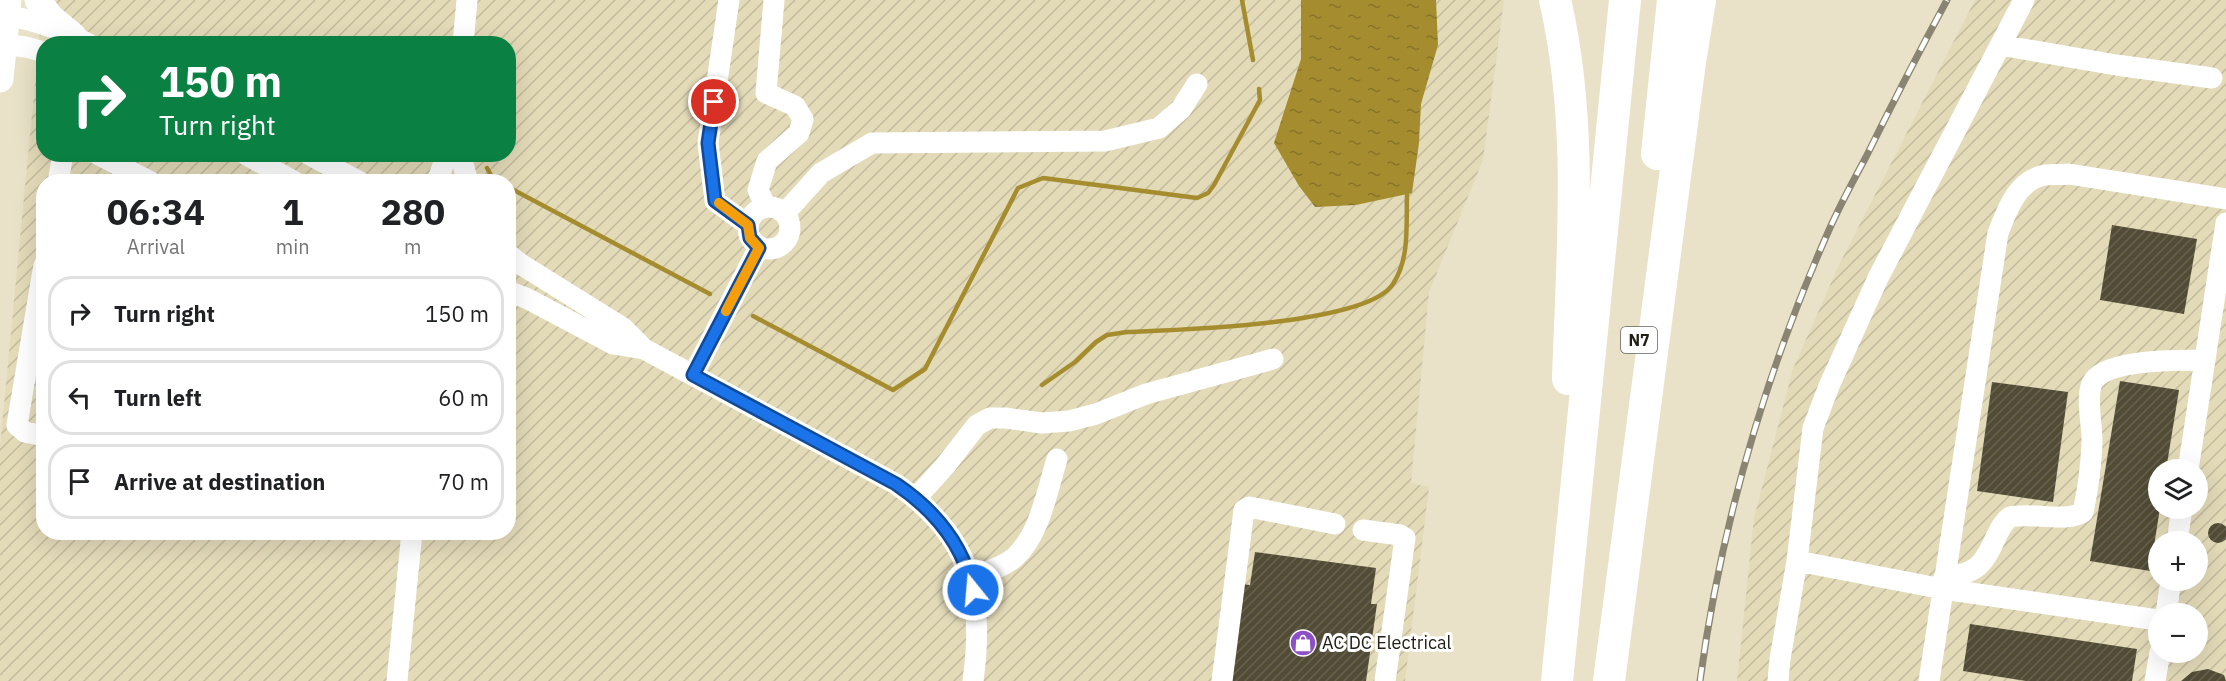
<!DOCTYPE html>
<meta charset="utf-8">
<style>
body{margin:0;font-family:"IBM Plex Sans",sans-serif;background:#f2f2f2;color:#202124;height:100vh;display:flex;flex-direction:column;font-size:22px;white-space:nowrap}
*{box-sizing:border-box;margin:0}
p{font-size:20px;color:#757577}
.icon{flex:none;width:33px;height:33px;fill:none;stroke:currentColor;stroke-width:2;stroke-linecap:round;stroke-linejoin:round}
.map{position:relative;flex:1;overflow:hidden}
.side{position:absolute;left:36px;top:174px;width:480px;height:366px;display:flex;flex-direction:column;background:#fff;border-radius:24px;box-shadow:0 6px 24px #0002}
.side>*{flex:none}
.top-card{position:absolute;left:36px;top:36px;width:480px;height:126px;border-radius:24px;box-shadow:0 6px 24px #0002;background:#0b8043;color:#fff;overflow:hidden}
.buttons{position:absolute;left:2148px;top:459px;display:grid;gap:12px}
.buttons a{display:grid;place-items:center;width:60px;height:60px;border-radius:50%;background:#fff;box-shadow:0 6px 24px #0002;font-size:30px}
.pin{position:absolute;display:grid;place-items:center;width:51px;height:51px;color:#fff;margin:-26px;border:3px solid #fff;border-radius:50%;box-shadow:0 2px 6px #0007}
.me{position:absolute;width:66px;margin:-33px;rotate:343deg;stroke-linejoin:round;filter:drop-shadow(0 0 4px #0008)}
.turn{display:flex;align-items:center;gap:21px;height:126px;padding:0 24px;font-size:27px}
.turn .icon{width:78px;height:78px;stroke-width:2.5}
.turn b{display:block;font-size:42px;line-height:51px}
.eta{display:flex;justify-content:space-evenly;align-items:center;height:102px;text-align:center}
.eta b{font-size:36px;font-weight:800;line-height:42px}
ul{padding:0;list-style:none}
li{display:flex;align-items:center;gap:18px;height:75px;margin:0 12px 9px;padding:0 12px;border:3px solid #e0e0e0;border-radius:24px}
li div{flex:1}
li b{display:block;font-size:22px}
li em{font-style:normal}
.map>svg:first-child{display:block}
.industrial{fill:url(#industrial-furrows);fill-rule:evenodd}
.water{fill:url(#water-ripples)}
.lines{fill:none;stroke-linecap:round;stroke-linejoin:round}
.stream{stroke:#a58d2f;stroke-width:4.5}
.building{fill:url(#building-hatch)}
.minor{stroke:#fff;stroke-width:21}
.major{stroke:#fff;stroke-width:27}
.highway{stroke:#fff;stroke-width:32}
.rail-casing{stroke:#8a8573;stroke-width:7}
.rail{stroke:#fff;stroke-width:4.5;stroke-dasharray:14;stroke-linecap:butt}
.route-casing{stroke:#114b97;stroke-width:15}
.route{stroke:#1a73e8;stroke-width:10}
.slow{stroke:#f59e0b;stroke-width:10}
.labels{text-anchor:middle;stroke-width:6;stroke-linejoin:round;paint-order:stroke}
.shield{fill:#fff;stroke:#64635c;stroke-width:1.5}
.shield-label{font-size:16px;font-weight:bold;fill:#222016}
.poi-label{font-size:18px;fill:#222016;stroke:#fff;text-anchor:start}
</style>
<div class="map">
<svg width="2226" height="681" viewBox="0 0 2226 681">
<defs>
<pattern id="industrial-furrows" width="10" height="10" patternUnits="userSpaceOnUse" patternTransform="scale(1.5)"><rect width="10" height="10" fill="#e3dab8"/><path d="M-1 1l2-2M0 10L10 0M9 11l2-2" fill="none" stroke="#c2bb9d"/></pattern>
<pattern id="water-ripples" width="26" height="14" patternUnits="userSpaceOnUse" patternTransform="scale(1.5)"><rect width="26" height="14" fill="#a58d2f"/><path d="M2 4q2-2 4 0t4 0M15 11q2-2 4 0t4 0" fill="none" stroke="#867327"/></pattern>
<pattern id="building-hatch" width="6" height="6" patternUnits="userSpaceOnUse" patternTransform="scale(1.5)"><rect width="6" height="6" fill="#524c36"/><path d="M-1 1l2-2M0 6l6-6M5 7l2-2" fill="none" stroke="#676250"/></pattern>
</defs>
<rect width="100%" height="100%" fill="#e9e2c8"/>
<!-- industrial -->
<path class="industrial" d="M43,0h1461l-21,160 -54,132 -18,191 18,4 -24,194h-1405v-235zM44,44h464v110h-464zM44,182h464v350h-464z
M1975,0h251v681h-489l17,-163 39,-149 46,-104zM2158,470h40v38h-40zM2158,542h40v38h-40zM2158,614h40v38h-40z"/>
<!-- water -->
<path class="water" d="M1301,0h135l2,45 -17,59 -2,39 -7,50 -56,12 -41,2 -16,-21 -25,-43 27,-84z"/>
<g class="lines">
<!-- stream -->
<path class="stream" d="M1242,0l11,60
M487,168l5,9 6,5
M508,187l202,107
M753,316l140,74 32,-21 93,-181 25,-10 154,20 11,-5 6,-8 46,-85 -1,-11
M1042,385l33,-23 21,-20 11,-7 20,-3c49,-2 240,-7 266,-48 17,-26 13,-59 14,-89"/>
</g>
<!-- building -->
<path class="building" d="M2112,225l85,14 -13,75 -84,-14z
M2120,381l59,9 -13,80h-8v38h2l-10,63 -60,-10z
M42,382h2v45l-7,-1z
M1992,382l76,10 -15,110 -76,-11z
M2208 533a10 10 0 1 1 20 0a10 10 0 1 1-20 0Z
M1255,552l121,16 -5,36h6l-11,77h-138l13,-97 9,1z
M1970,624l167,25 -5,32h-106l-63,-10z
M2208,669l16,6 2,6h-45l11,-9z"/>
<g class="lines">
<!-- minor -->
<path class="minor" d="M729,0l-21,143 7,58 33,24
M0,15c31,3 62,15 89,29
M0,44l26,3 18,5
M463,44l4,-44
M2000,45l116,20 96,13
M97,154l54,28
M245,154l50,28
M308,154l52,28
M460,154l8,28
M58,182l5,-28
M437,182l10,-28
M748 228a21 21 0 1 1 42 0a21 21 0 1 1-42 0Z
M766,207l-8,-17 9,-29 32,-28 4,-14 -8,-13 -29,-13 8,-93
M785,213l36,-40 51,-30 233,-2 54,-13 22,-19 16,-25
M508,254l14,11 101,63 21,21 252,135c75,52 89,110 77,197
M44,265l-27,160 8,7 19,4
M508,291l20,8 85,45 31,5
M693,375l66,-128
M2188,470l38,-247
M916,498l29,-32 32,-41 13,-7h15l37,5 27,-2 27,-7 50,-20 127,-35
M1363,530l37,5 5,3 -20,143
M2177,542l5,-34
M1797,561l146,28 215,31
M970,577c14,-5 32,-9 44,-19 26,-23 33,-67 43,-99
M1944,578c33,-5 39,-12 52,-41 4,-8 7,-15 14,-20 21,-5 57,6 73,-5 5,-22 8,-47 9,-69 1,-16 -8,-50 2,-63 16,-21 86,-20 111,-20
M2166,614l5,-34
M397,681l15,-149
M1222,681l22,-171 5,-3 86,17
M1778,681l2,-22 17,-98 16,-133 16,-42 49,-108 146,-278
M1929,681l69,-448c9,-23 19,-53 47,-58 8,-1 17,0 24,-1l157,25
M2155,681l5,-29"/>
<!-- major -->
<path class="major" d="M38,0l12,17 23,19
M0,79l8,-79"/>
<!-- highway -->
<path class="highway" d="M1555,0c29,124 17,253 13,379
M1657,154l16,-154
M1557,681l68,-681
M1609,681l81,-619 10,-62"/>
<defs>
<path id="rail" d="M1700,681c21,-156 65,-307 129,-451 11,-25 24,-49 37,-73 26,-53 53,-105 81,-157"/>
</defs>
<!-- rail casing -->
<use href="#rail" class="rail-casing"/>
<!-- rail -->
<use href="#rail" class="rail"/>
</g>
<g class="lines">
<defs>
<path id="route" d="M714,102l-6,41 7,58 33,24 2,13 9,10 -66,127 203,109c37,25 67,60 77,106"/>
</defs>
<!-- route casing -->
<use href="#route" class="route-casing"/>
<!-- route -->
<use href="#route" class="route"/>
<!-- slow -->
<path class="slow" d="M719,203l29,22 2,13 9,10 -33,63"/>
</g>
<!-- icons -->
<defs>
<symbol id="shop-disc" viewBox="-11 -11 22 22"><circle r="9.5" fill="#8c50c6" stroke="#fff"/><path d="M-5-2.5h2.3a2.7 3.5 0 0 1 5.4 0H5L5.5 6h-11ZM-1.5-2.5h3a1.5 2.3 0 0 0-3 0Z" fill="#fff"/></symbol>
</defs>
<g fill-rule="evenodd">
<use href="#shop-disc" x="1288" y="628" width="30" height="30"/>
</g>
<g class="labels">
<!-- shield labels -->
<rect class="shield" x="1621" y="327" width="36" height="26" rx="4.5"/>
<g class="shield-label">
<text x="1639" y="346">N7</text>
</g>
<!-- poi labels -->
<g class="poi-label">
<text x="1322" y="649">AC DC Electrical</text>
</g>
</g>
</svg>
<div class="buttons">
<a><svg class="icon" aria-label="layers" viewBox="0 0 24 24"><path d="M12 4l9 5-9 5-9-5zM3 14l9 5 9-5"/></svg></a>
<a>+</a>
<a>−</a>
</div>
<div class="pin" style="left:714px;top:102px;background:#d93025"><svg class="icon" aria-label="arrive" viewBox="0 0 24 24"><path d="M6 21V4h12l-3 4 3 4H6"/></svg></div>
<svg class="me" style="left:973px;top:590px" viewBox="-20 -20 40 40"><circle r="17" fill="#1a73e8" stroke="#fff" stroke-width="3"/><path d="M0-11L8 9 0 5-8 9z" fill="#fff"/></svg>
<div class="top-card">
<div class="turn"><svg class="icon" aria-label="right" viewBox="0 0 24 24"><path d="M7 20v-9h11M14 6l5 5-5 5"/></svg><div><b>150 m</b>Turn right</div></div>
</div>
<section class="side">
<div class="eta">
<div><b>06:34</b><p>Arrival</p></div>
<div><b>1</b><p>min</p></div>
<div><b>280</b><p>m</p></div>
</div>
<ul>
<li><svg class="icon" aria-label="right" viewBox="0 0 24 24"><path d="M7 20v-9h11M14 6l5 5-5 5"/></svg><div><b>Turn right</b></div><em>150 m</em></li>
<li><svg class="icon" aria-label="left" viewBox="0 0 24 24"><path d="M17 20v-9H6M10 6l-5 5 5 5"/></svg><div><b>Turn left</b></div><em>60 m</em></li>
<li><svg class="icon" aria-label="arrive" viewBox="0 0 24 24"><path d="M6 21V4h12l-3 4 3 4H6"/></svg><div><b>Arrive at destination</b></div><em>70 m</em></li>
</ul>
</section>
</div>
